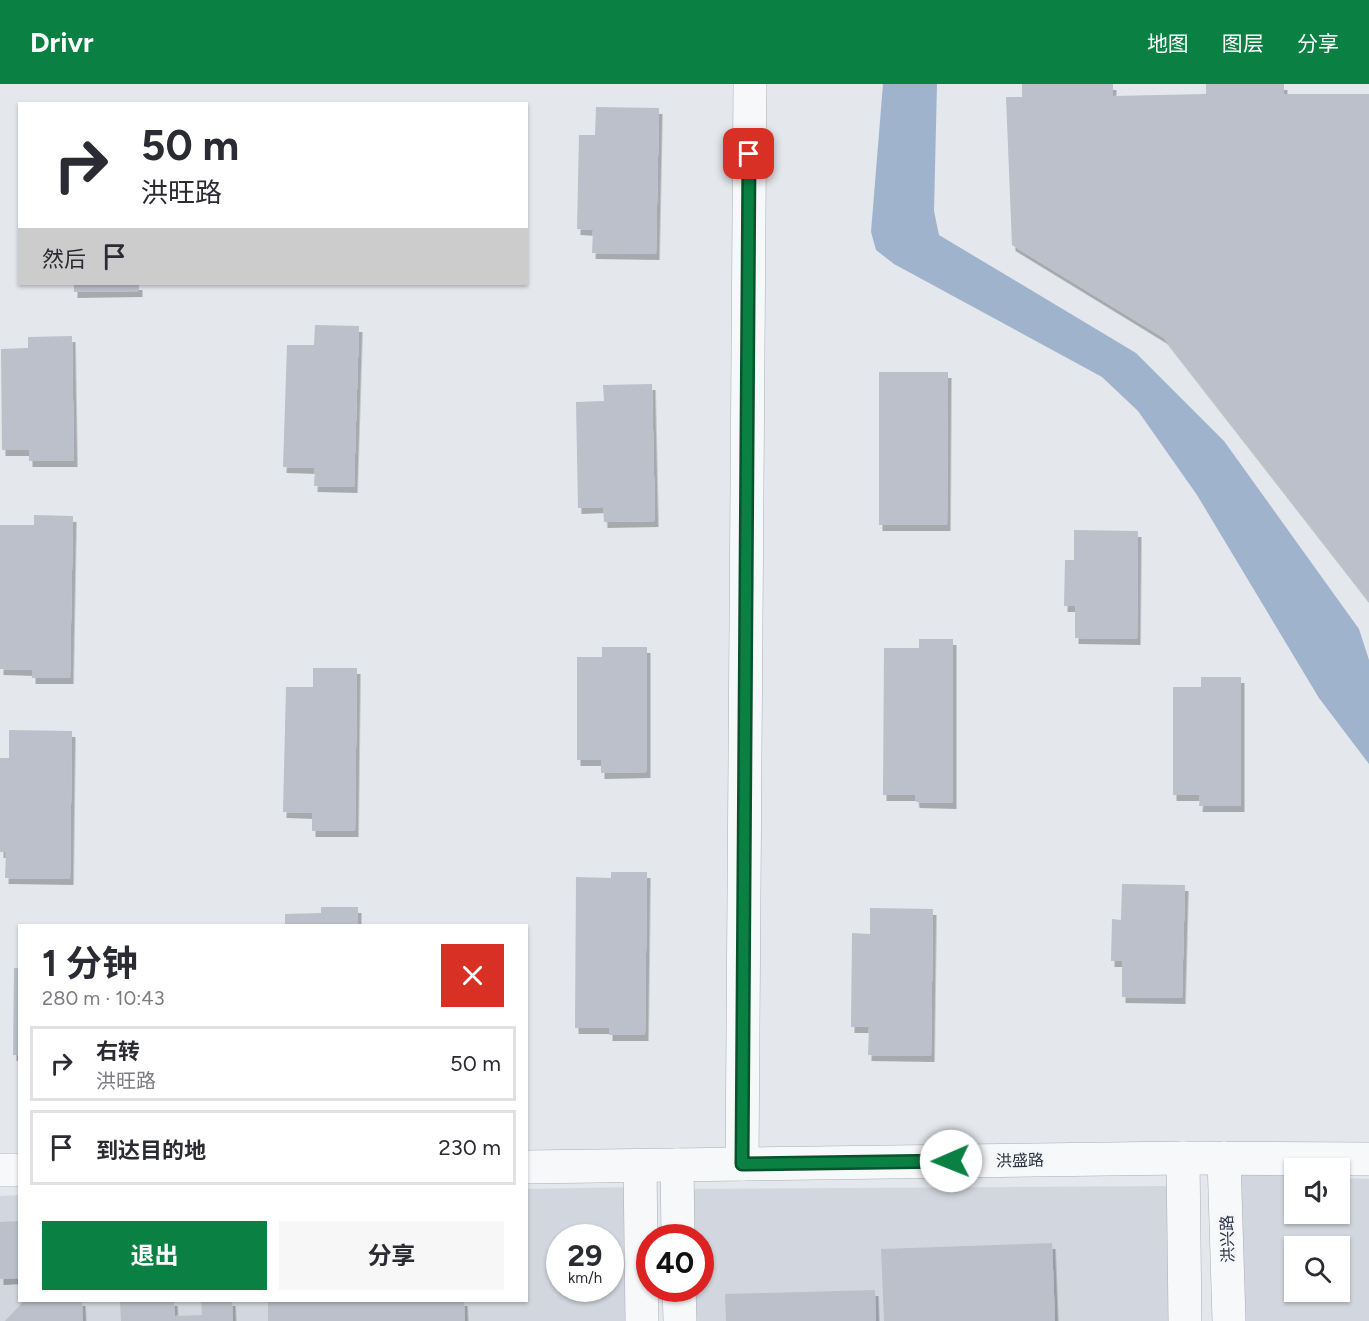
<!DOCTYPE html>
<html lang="zh">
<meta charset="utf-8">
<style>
body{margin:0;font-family:Figtree,"Noto Sans SC",sans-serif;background:#f7f7f7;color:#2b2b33;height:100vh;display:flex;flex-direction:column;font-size:22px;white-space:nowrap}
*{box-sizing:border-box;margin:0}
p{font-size:20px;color:#7c7c81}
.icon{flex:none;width:33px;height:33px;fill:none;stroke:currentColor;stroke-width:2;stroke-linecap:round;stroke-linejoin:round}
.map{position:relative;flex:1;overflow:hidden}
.drawer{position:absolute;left:18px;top:840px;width:510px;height:378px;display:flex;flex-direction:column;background:#fff;border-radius:0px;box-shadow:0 2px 4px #0004}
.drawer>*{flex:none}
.guide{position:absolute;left:18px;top:18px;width:510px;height:183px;border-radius:0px;box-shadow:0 2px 4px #0004;background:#fff;color:#2b2b33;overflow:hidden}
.controls{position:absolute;left:1284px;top:1074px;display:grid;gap:12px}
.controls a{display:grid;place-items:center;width:66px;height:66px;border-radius:0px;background:#fff;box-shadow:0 2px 4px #0004;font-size:30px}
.speed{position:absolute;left:546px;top:1140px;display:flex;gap:12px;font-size:30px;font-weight:700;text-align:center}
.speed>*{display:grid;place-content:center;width:78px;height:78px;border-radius:50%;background:#fff;box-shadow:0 2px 4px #0004;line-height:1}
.speed small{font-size:15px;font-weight:400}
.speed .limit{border:9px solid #d22;background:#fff;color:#111}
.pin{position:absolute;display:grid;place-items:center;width:51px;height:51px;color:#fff;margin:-26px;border-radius:12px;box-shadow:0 3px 9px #0006}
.me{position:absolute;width:66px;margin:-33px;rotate:269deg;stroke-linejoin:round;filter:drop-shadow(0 0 4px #0008)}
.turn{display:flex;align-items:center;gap:21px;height:126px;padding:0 24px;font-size:27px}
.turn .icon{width:78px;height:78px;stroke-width:2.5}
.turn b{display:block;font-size:42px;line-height:51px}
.then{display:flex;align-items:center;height:57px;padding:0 24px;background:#0003;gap:12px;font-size:22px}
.round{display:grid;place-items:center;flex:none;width:63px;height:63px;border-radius:0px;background:#f7f7f7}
.overview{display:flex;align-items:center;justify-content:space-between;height:102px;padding:0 24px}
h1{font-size:36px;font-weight:700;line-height:45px}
.cta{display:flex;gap:12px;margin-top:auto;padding:12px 24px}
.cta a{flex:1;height:69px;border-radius:0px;background:#0b8043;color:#fff;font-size:24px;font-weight:700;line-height:69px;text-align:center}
.cta a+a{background:#f7f7f7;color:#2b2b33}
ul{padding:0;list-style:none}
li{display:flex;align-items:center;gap:18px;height:75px;margin:0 12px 9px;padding:0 12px;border:3px solid #e1e1e2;border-radius:0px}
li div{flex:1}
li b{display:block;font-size:22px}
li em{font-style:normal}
header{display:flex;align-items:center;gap:36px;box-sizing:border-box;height:84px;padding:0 30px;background:#0b8043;color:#fff}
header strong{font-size:28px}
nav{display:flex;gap:33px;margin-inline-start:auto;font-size:21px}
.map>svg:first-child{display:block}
.built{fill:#d2d6de;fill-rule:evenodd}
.water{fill:#9fb4cc}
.building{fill:#bbc0ca;filter:url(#shadow)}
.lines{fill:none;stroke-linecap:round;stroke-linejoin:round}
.minor-casing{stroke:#a9aeb7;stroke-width:34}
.tertiary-casing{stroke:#a9aeb7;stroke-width:34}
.minor{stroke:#f7f8fa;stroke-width:33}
.tertiary{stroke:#f7f8fa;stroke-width:33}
.route-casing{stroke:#07532c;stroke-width:15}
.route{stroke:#0b8043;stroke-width:10}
.labels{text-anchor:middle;stroke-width:6;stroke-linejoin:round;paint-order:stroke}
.street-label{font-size:16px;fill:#2b3445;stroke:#f4f6f9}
</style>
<header>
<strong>Drivr</strong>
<nav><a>地图</a><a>图层</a><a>分享</a></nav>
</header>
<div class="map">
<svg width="1369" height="1237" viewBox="0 0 1369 1237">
<defs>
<filter id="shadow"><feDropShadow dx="3.5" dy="6" stdDeviation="0" flood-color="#0004"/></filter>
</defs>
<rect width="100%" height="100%" fill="#e4e7ec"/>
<!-- built -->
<path class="built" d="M1237,1090l57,2v38h46v-36l29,1v142h-127zM1294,1162h46v46h-46z
M1173,1102l2,135h-486l-1,-32 12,-1v-50l-13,-1 -1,-48z
M635,1103v134h-635v-125l19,-1 1,105h506l1,-111zM560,1154h50v50h-50z"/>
<!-- water -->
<path class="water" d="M883,0h54l-3,127 5,24 197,118 88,88 135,188 10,31v104l-50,-66 -122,-203 -59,-84 -36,-34 -208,-113 -18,-14 -5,-18z"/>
<!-- building -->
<path class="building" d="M1022,0h91v12l93,-2v-10h78v10h85v507l-205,-263 -152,-93 -6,-148h16z
M596,23l63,1 -3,146 -64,-1 1,-23 -16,-1 2,-94h16z
M74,200h65v7l-65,1z
M315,241l44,1 -5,161 -40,-1 1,-18 -32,-1 4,-122h27z
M72,252l2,125h-45v-11h-27l-1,-101 27,-1v-11z
M879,288h69l-1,153h-68z
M652,300l3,137 -51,1 -1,-15 -25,1 -2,-106 28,-1 -1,-16z
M34,431l39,1 -3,162h-38v-8l-32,-1v-144h34z
M1074,446l64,1 -1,108 -62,-1v-32h-11l1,-46h9z
M919,555h34v164l-37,-1 -1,-7h-32l1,-147h35z
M602,563h45v125l-46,1v-13h-24v-103h25z
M313,584h44l-2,163h-43v-18l-29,-1 3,-125h27z
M1201,593h40v129h-42l1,-11h-27v-108h28z
M9,646l63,1 -2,148 -65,-1 1,-26h-6v-94h9z
M611,788h36l-2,163h-36v-7h-34l1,-151 35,1z
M1122,800l63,1 -3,113 -60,-1v-36h-11l1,-42 9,1z
M321,823h37v19h-73v-12l36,-1z
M870,824l63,1 -2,147 -63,-1 1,-28h-18l1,-94 18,1z
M14,884h6v87h-7z
M20,1137v57l-20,1v-57z
M1052,1159l3,78h-171l-3,-72z
M875,1206l1,31h-150l-1,-27z
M25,1216h57l1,21h-78z
M120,1216h54l1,16 27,-1 -1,-15h31l1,21h-112z
M268,1216h196l1,21h-197z"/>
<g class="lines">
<defs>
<path id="minor" d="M1183,1074l2,163
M1224,1074l5,163
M742,1080l8,-1080
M677,1081l1,73
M640,1082l2,155
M679,1204l1,33"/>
<path id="tertiary" d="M526,1083l657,-9 186,1
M0,1086h20"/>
</defs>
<!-- minor casing -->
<use href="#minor" class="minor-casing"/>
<!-- tertiary casing -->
<use href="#tertiary" class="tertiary-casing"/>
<!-- minor -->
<use href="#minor" class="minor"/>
<!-- tertiary -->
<use href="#tertiary" class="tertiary"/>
</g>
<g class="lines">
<defs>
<path id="route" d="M749,70l-7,1010 209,-3"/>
</defs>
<!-- route casing -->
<use href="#route" class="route-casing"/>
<!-- route -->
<use href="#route" class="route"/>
</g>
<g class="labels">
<!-- street labels -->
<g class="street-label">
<text transform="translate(1020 1076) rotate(-1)" y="6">洪盛路</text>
<text transform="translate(1227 1155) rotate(-92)" y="6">洪兴路</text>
</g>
</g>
</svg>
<div class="controls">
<a><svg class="icon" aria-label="sound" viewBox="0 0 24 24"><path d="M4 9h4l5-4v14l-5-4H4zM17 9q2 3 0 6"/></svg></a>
<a><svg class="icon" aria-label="search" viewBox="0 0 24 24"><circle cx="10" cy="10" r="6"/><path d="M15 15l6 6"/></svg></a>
</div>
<div class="speed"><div>29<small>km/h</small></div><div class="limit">40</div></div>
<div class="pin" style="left:749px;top:70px;background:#d93025"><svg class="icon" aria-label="arrive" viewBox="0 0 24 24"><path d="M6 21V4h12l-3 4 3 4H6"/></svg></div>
<svg class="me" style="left:951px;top:1077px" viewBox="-20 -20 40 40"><circle r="19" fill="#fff"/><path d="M0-13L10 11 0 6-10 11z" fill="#0b8043"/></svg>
<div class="guide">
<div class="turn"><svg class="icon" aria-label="right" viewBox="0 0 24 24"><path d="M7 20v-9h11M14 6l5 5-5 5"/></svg><div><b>50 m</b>洪旺路</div></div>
<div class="then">然后<svg class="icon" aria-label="arrive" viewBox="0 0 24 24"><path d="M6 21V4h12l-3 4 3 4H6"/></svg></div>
</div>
<section class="drawer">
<div class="overview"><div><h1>1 分钟</h1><p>280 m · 10:43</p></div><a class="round" style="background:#d93025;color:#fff"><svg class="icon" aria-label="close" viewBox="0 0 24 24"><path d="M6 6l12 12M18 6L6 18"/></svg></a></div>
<ul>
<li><svg class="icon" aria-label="right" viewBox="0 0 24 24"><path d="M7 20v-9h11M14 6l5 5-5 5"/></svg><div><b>右转</b><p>洪旺路</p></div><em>50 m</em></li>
<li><svg class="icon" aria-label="arrive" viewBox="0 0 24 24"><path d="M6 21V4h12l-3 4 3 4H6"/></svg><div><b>到达目的地</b></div><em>230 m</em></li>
</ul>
<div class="cta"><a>退出</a><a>分享</a></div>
</section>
</div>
